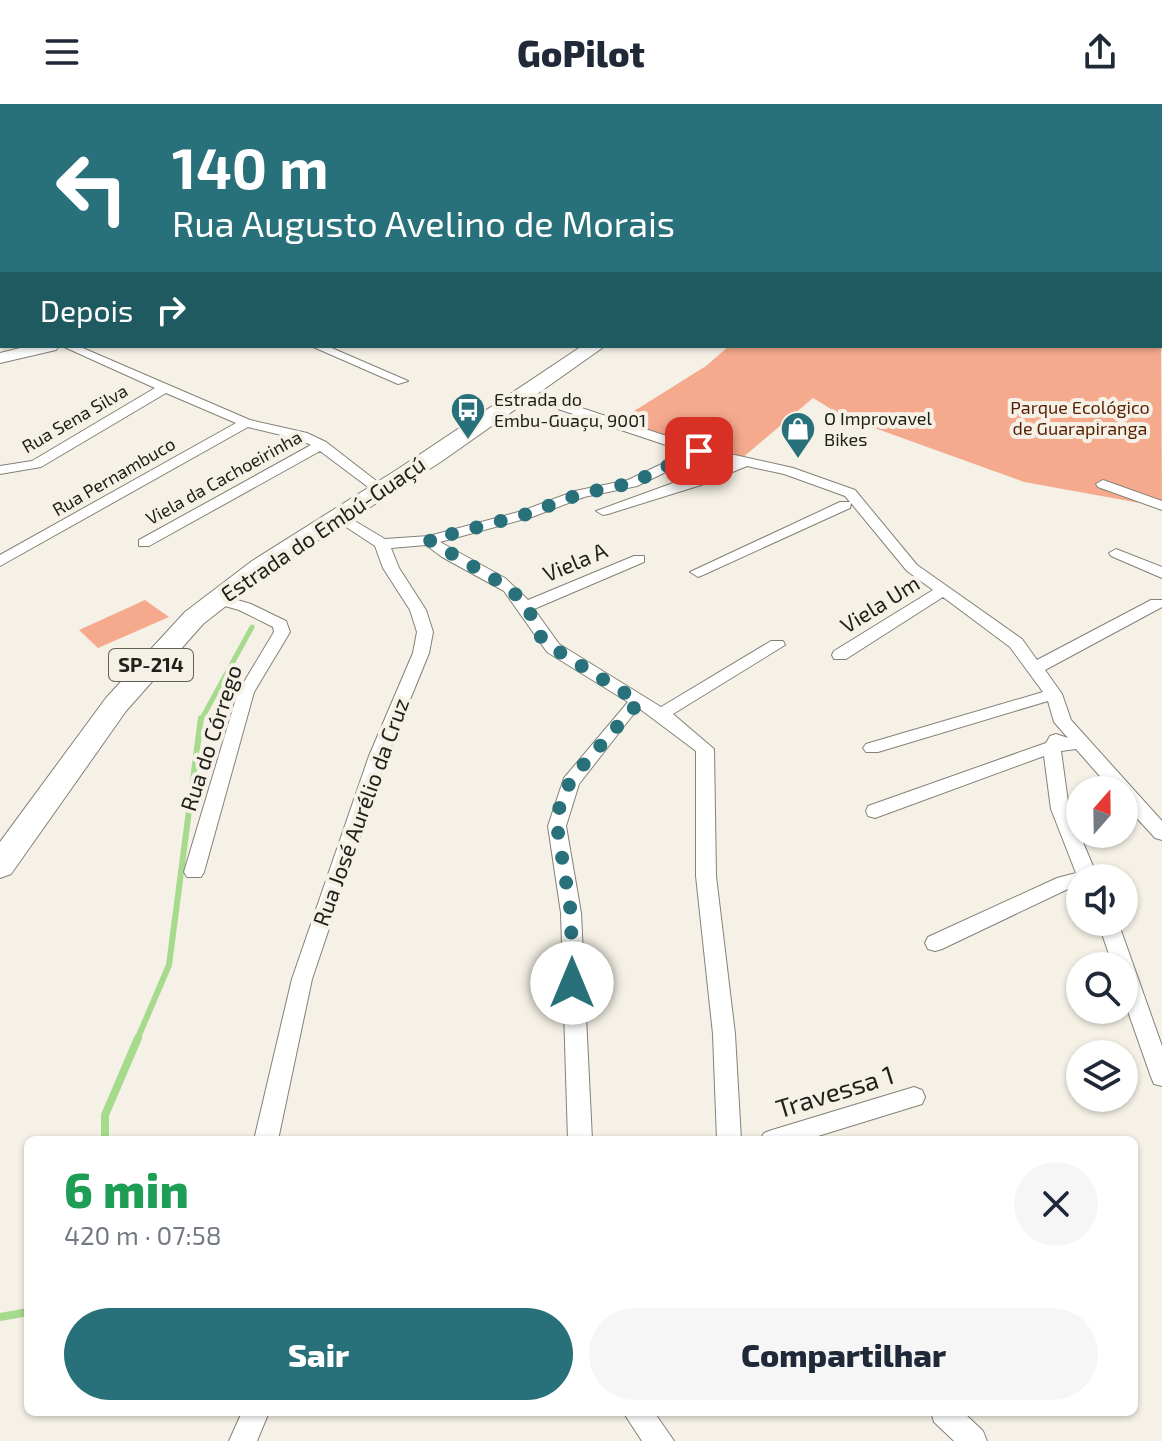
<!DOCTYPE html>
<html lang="pt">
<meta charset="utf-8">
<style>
body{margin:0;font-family:"Exo 2",sans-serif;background:#f6f6f7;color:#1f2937;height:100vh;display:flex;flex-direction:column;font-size:30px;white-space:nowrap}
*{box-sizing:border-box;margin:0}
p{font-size:26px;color:#747a83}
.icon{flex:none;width:44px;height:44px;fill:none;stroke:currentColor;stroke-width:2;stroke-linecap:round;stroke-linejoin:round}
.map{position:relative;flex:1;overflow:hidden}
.details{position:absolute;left:24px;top:1032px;width:1114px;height:280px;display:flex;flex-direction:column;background:#fff;border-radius:12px;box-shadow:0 2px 6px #0004}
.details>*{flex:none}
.hud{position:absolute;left:0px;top:0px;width:1162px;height:244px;box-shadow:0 2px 6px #0004;background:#28717a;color:#fff;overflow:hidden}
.needle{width:52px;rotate:20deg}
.controls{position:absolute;left:1066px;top:672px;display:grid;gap:16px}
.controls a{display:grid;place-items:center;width:72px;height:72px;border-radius:50%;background:#fff;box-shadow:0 2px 6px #0004;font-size:40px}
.pin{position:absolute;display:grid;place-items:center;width:68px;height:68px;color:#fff;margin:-34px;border-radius:16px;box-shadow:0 4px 12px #0006}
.me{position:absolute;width:88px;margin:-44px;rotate:0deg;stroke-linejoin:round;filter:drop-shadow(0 0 6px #0008)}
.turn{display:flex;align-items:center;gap:28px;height:168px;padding:0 40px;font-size:36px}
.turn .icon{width:104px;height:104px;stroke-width:2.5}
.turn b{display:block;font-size:56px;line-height:68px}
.then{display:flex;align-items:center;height:76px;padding:0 40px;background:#0003;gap:16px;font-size:30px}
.round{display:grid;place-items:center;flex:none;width:84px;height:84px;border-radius:42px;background:#f6f6f7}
.headline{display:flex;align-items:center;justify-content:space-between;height:136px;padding:0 40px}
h1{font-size:48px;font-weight:800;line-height:60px;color:#1e9e55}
.cta{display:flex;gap:16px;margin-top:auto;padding:16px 40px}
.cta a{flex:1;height:92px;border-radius:48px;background:#28717a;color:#fff;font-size:32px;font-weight:800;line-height:92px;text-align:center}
.cta a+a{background:#f6f6f7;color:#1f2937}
header{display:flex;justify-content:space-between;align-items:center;height:104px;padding:0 40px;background:#fff;font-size:36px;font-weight:800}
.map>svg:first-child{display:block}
.green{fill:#f6aa8d}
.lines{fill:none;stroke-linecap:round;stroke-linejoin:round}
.stream-far2{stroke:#a6db8d;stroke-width:5}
.stream-far1{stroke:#a6db8d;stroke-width:6}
.stream{stroke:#a6db8d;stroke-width:8}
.river{fill:#a6db8d;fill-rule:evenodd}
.street-casing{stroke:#858177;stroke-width:2}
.secondary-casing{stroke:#858177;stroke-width:2}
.primary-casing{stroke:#858177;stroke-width:2}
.street{fill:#fff;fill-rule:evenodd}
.secondary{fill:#fff;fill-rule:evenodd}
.primary{fill:#fff;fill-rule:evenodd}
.route{stroke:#28717a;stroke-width:14;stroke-dasharray:0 25.2}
.labels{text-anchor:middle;stroke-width:8;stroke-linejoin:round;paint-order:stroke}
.far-poi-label{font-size:18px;fill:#22201c;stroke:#f5f1e6;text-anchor:start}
.far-park-label{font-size:18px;fill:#561f05;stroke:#f5f1e6}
.far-street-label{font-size:18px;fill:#22201c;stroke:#f5f1e6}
.shield{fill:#f5f1e6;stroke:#615f59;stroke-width:2}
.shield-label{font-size:20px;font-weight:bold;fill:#22201c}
.street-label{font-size:22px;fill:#22201c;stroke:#f5f1e6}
.near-street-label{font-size:26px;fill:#22201c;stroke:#f5f1e6}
</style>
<header><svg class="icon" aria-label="menu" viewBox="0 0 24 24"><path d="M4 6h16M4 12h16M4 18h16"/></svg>GoPilot<svg class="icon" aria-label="share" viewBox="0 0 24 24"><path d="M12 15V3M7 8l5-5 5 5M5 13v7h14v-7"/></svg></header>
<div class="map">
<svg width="1162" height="1337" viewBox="0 0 1162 1337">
<rect width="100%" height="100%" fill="#f5f1e6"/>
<!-- green -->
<path class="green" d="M1160,59l2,344 -138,-25 -180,-65 -31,-19 -72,61 -42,-8 -81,-30 88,-55 23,-20h431z
M145,496l24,17 -71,31 -19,-18z"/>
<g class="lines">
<!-- stream-far2 -->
<path class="stream-far2" d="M201,616l51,-93"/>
<!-- stream-far1 -->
<path class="stream-far1" d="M137,936l32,-75 32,-247"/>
<!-- stream -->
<path class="stream" d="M105,1036v-25l33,-77
M0,1213l28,-5"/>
<!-- river -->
<path class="river" d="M629,0h22l1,2h-22z
M671,0h22l-23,2z
M1162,73v12l-2,1v-12z"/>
<defs>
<path id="street" d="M1115,0h9l1,2h-9z
M1160,29l2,1v6l-2,-1z
M0,193h2v6h-2z
M0,219h2v8h-2z
M62,242h16l172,74 57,13 19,9 62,48 -7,4 -5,-1 -56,-42 -171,95h-10v-6l172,-95 -13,-6 -50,-12 -248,139v-11l236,-132 -70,-30 -125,74 -41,7v-8l32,-5 123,-73z
M311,242h16l81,35 -10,3z
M522,287h8l173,57 90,20 62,22 62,75 105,74 15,21 114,-60h11v7l-117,63 17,24 9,26 91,101v19l-7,-2 -31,-34v-14h-12l-36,-41 -15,2 8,58 29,69h-18v9l-12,2 -126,60 -7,2 -7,-2 -3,-6 3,-6 129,-59 19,-5 -25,-64 -7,-53 -169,62 -7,-2 -2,-5 2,-5 178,-63 4,-7 6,-2 12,4 -14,-16 -6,-21 -170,51h-12l-3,-4 3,-4 177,-52 -33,-45 -67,-50 -97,62h-12l-2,-4 2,-4 99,-61 -26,-19 -56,-68 -1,5 -147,67 -5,2 -8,-5 150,-70h10l-5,-6 -61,-22 -37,-8 -46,19 -93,29 -5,1 -7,-4 135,-49 -30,-7 -64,31 -53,11 -52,20 -92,25 65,36 23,22 106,-44h10v6l-110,47 25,35 102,63 110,-66h12l2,4 -112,69 41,35 2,127 19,158 6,106h-24l-4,-106 -17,-158v-125l-56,-42 -8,7 -53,68 -13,42 15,87 11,227h-24l-7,-227 -13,-87 16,-48 64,-76 -81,-50 -43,-61 -62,-34 -16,-12 -35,3 8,20 27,42 7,22 -4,21 -42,103 -75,223 -34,161h-24l38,-161 77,-223 44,-103 4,-21 -7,-22 -27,-42 -8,-22 -44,-29 2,-3h10l42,25 44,-3 93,-25 53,-20 53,-11 59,-28 -165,-55z
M1103,376l59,21v9l-64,-23 -2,-3z
M1116,445l46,18v11l-51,-22 -2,-3z
M217,490l34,10 35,17 4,11 -36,60 -50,180 -3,5h-14l-3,-5 54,-180 36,-60 -1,-5 -34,-17 -28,-8 -2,-3 2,-3z
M1098,818h20l44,124v40l-8,-2 -3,-7 -27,-77v-34h-11z
M914,983l8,3 3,7 -3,7 -117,36h-45l4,-7 8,-3z
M242,1308h27l-12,29h-28z
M623,1308h31l20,29h-32z
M931,1308h32l20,19 4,10h-33l-20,-19z"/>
<path id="secondary" d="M0,71h2v8h-2z
M28,242h31l-3,4 -56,13v-10z"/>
<path id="primary" d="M582,242h23l-163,115 -173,111 -66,52 -77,87 -115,163 -11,4v-36l106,-144 79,-86 67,-51 146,-92z"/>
</defs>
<!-- street casing -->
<use href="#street" class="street-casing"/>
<!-- secondary casing -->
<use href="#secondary" class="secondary-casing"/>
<!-- primary casing -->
<use href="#primary" class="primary-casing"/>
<!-- street -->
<use href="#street" class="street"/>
<!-- secondary -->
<use href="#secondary" class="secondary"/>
<!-- primary -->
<use href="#primary" class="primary"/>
</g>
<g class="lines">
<!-- route -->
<path class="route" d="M572,879l-1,-70 -14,-87 2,-17 5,-17 13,-20 62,-70 -86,-54 -13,-12 -13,-30 -18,-18 -80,-48 98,-26 53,-20 52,-11 67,-32"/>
</g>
<!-- icons -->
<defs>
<symbol id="bus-pin" viewBox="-11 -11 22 30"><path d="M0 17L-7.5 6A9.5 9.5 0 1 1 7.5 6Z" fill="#28717a" stroke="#f5f1e6"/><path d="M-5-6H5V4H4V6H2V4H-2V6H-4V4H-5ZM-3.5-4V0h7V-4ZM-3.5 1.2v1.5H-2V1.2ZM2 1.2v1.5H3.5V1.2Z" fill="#fff"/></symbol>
<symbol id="shop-pin" viewBox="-11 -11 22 30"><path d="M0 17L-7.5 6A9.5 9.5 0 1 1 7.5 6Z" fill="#28717a" stroke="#f5f1e6"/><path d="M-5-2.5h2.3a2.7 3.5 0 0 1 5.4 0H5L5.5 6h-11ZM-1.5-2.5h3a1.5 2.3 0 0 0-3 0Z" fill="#fff"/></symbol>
</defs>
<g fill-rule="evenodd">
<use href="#bus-pin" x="448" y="286" width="40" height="54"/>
<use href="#shop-pin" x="778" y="305" width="40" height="54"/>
</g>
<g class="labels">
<!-- far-poi labels -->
<g class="far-poi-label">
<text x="494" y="302">Estrada do<tspan x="494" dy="21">Embu-Guaçu, 9001</tspan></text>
<text x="824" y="321">O Improvavel<tspan x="824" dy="21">Bikes</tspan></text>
</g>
<!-- far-park labels -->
<g class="far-park-label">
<text x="1080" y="310">Parque Ecológico<tspan x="1080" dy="21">de Guarapiranga</tspan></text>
</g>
<!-- far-street labels -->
<g class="far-street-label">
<text transform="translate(75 315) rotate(-30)" y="6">Rua Sena Silva</text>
<text transform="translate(114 373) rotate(-30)" y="6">Rua Pernambuco</text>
<text transform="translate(224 374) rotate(-29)" y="6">Viela da Cachoeirinha</text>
</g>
<!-- shield labels -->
<rect class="shield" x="109" y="545" width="84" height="32" rx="6"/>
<g class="shield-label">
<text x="151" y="568">SP-214</text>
</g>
<!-- street labels -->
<g class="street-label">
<text transform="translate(323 425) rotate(-34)" y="8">Estrada do Embú-Guaçú</text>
<text transform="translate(575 458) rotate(-23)" y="8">Viela A</text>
<text transform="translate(880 500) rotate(-32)" y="8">Viela Um</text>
<text transform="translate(211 634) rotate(-72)" y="8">Rua do Córrego</text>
<text transform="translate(361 708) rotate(-70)" y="8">Rua José Aurélio da Cruz</text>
</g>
<!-- near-street labels -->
<g class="near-street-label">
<text transform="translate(835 988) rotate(-17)" y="9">Travessa 1</text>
</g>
</g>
</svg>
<div class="controls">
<a><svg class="needle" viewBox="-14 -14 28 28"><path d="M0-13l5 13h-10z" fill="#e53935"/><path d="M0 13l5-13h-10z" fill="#747a83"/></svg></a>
<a><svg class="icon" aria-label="sound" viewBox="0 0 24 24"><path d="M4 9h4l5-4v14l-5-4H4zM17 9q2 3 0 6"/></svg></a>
<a><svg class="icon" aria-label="search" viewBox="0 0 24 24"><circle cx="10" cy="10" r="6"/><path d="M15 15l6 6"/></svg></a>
<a><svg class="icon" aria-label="layers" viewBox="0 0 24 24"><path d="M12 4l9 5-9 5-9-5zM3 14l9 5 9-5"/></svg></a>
</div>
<div class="pin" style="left:699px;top:347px;background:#d93025"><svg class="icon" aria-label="arrive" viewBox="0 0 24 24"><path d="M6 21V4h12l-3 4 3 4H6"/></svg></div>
<svg class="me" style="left:572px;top:879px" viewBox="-20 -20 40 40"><circle r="19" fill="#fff"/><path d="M0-13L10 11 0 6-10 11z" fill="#28717a"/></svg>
<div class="hud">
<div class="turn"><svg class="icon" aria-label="left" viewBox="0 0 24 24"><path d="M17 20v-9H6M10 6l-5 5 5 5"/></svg><div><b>140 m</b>Rua Augusto Avelino de Morais</div></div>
<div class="then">Depois<svg class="icon" aria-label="right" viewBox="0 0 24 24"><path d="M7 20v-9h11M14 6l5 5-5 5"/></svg></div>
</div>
<section class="details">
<div class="headline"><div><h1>6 min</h1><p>420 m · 07:58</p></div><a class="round"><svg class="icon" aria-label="close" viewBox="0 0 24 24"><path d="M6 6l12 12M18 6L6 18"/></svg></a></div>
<div class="cta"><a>Sair</a><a>Compartilhar</a></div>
</section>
</div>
